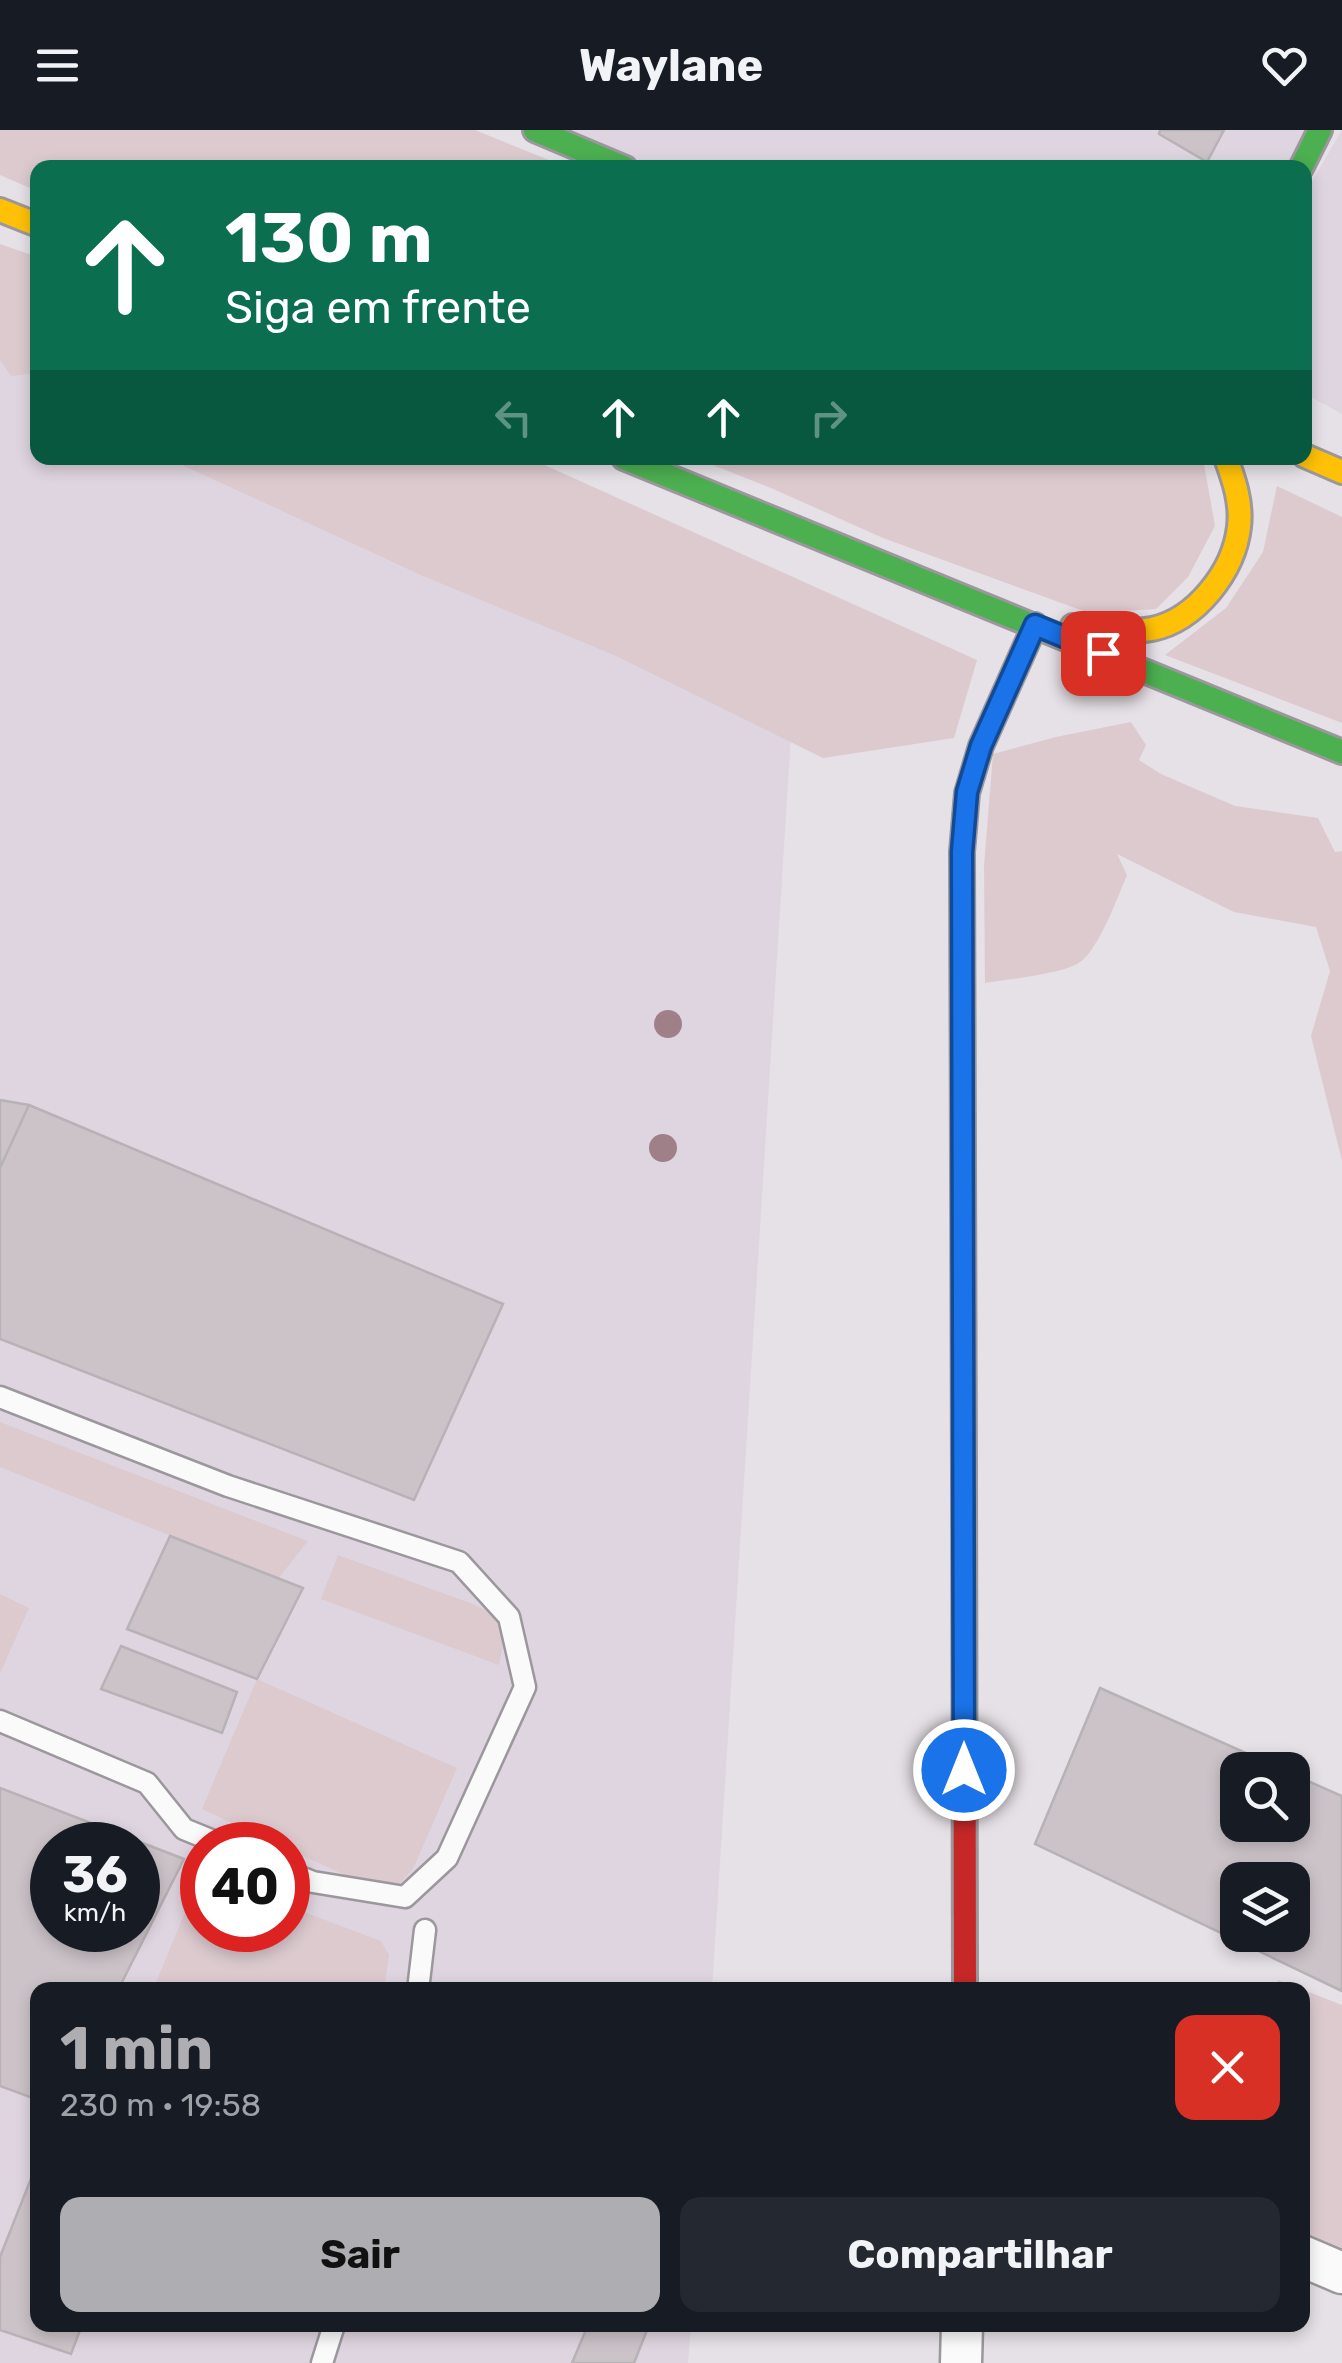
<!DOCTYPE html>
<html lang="pt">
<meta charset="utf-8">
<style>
body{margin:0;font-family:Rubik,sans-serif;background:#242831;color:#f1f3f6;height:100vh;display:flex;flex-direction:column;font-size:38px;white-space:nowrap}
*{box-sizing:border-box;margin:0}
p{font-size:32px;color:#9ea1a6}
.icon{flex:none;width:55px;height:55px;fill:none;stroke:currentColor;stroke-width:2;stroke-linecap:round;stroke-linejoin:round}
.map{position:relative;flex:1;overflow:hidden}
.side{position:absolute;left:30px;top:1852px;width:1280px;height:350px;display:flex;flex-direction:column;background:#171b24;border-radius:20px;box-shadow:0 5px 15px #0003}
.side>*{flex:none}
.top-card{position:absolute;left:30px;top:30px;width:1282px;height:305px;border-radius:20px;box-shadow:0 5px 15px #0003;background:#0b6e4f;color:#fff;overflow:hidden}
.buttons{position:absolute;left:1220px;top:1622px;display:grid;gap:20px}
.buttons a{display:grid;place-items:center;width:90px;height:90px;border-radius:20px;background:#171b24;box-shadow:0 5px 15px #0003;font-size:50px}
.speed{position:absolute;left:30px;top:1692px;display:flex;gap:20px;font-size:50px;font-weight:700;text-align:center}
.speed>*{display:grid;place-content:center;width:130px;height:130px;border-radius:50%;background:#171b24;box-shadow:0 5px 15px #0003;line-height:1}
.speed small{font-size:25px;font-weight:400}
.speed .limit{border:15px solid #d22;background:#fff;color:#111}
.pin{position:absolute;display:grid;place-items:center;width:85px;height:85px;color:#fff;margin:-42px;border-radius:20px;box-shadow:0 5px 15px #0006}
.me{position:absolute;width:110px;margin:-55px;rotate:0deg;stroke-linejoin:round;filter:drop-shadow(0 0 8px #0008)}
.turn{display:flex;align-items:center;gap:35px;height:210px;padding:0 30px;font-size:45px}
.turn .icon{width:130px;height:130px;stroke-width:2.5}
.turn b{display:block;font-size:70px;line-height:85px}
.lanes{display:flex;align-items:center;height:95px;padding:0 30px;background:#0003;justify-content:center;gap:50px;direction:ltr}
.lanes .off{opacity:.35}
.round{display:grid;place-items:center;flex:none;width:105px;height:105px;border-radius:20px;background:#242831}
.summary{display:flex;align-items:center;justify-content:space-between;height:170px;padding:0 30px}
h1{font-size:60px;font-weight:700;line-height:75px;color:#aeadb1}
.action{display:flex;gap:20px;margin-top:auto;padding:20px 30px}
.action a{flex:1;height:115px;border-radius:20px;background:#aeadb1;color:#111;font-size:40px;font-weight:700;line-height:115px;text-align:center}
.action a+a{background:#242831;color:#f1f3f6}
header{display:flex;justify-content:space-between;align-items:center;height:130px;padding:0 30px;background:#171b24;font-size:45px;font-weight:700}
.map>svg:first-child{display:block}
.built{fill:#dfd5e0;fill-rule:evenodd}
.green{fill:#dccacf}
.building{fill:#ccc3c9;stroke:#b6b2b5;stroke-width:2.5;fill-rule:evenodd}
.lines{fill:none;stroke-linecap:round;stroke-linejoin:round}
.lane-casing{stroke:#9b979c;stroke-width:25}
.street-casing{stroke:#9b979c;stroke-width:45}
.fast-casing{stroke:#9b979c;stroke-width:28}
.slow-casing{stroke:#9b979c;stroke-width:28}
.jam-casing{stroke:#9b979c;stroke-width:28}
.lane{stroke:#fbfafb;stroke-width:20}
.street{stroke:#fbfafb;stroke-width:40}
.fast{stroke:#4caf50;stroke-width:22}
.slow{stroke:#ffc107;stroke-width:22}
.jam{stroke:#c62828;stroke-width:22}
.tree{fill:#9f7f88}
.route-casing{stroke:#114b97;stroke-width:25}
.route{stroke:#1a73e8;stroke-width:18}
</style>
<header><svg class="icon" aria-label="menu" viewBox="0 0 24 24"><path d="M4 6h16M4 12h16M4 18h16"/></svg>Waylane<svg class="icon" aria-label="heart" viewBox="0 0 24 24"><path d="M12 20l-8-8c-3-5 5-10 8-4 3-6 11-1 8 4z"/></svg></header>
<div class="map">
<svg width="1342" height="2233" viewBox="0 0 1342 2233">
<rect width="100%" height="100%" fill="#e6e1e6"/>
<!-- built -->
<path class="built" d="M545,0h768l-21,38 -655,-1z
M1342,0v284l-37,-20v-201z
M0,173l37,15 1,140h328l431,182 -85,1350h-674v335h653l-3,38h-688zM52,1715h86v85h-86zM202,1715h86v85h-86z"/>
<!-- green -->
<path class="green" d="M0,0h475l91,37 -528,1 -1,23 -37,-16z
M0,114l37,13v116l-26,3 -11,-16z
M167,328h362l448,202 -23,78 -131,20 -209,-103 -191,-79z
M695,328h508l12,68 -27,51 -32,32 -67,4 -206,-75 -112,-50z
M1277,356l65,31v206l-177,-68 61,-47 37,-56z
M1131,592l15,23 -7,15 22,14 74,32 83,12 17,34 7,-1v310l-31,-125 19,-65 -14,-44 -82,-15 -117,-58 10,21c-10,24 -25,65 -43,84 -14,15 -77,20 -99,24l-1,-117 9,-112 63,-17z
M0,1292l308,119 -30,38 -278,-112z
M338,1425l135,49 22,11 9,25 -5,25 -178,-66z
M0,1464l29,14 -29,66z
M257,1549l200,89 -44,101 -24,26 -101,-46v-4h-10l-76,-36z
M201,1743l1,1v56h86v-24l93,35 8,14 -5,35h-231z
M1278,1850l64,25v254l-39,-17 -1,-252h-31z"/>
<!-- building -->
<path class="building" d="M1160,0h64l-17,32 -48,-28z
M0,970l29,5 -29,63z
M29,975l474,199 -89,196 -414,-161v-171z
M170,1406l133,52 -46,91 -130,-50z
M121,1516l116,46 -15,41 -121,-44z
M1100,1558l184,82h-46v55h54v-51l50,22v195l-307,-147zM1238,1750h54v55h-54z
M0,1658l184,71 -66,131h-80v110l-38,-14zM52,1715h86v85h-86z
M38,2031v164h44l-11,29 -71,-24v-73z
M588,2195h61l-15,38h-62z"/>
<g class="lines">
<defs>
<path id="lane" d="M0,1267l228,89 231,76 50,55 16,70 -78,171 -42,39 -92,-15 -25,-10
M0,1591l147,62 37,46 39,16
M418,1860l7,-60
M322,2233l12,-38"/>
<path id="street" d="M1302,2126l40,17
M961,2233l1,-38"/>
<path id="fast" d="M535,0l90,38
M1301,38l19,-38
M624,328l718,294
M964,1348l-2,-626 5,-59 14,-47 54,-121"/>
<path id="slow" d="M0,80l38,15
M1305,326l37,16
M1073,496c26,2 53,8 79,3 44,-9 82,-58 87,-102 3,-24 -5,-47 -13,-69"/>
<path id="jam" d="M964,1348l1,512"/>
</defs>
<!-- lane casing -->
<use href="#lane" class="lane-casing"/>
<!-- street casing -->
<use href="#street" class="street-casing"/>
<!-- fast casing -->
<use href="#fast" class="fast-casing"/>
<!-- slow casing -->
<use href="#slow" class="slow-casing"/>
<!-- jam casing -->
<use href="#jam" class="jam-casing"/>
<!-- lane -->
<use href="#lane" class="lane"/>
<!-- street -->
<use href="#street" class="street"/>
<!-- fast -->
<use href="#fast" class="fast"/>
<!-- slow -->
<use href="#slow" class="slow"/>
<!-- jam -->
<use href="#jam" class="jam"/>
</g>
<!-- trees -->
<g class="tree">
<circle cx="668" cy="894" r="14"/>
<circle cx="663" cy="1018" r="14"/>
</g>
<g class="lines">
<defs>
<path id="route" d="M964,1640l-2,-918 5,-60 14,-46 54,-121 68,28"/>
</defs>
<!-- route casing -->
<use href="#route" class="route-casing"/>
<!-- route -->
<use href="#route" class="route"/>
</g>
</svg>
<div class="buttons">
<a><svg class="icon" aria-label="search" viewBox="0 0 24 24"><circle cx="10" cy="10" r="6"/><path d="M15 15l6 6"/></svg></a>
<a><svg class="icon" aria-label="layers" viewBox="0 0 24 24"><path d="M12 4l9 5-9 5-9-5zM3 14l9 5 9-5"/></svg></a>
</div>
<div class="speed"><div>36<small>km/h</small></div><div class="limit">40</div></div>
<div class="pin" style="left:1103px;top:523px;background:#d93025"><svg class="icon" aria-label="arrive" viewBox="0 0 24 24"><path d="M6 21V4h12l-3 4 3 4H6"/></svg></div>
<svg class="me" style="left:964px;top:1640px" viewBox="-20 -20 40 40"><circle r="17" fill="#1a73e8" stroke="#fff" stroke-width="3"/><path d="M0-11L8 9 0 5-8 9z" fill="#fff"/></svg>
<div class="top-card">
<div class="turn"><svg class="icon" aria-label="ahead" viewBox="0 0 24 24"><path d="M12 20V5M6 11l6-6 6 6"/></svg><div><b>130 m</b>Siga em frente</div></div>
<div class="lanes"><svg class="icon off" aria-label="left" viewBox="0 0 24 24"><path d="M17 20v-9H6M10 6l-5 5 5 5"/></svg><svg class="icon" aria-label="ahead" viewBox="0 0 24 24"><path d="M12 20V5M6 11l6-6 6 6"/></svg><svg class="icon" aria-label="ahead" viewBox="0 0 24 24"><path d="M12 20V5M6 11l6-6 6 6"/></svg><svg class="icon off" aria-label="right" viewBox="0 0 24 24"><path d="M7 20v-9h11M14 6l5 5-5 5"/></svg></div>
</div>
<section class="side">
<div class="summary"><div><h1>1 min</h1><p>230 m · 19:58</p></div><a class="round" style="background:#d93025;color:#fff"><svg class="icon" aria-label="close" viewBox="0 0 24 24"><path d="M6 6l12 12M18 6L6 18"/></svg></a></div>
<div class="action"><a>Sair</a><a>Compartilhar</a></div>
</section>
</div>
